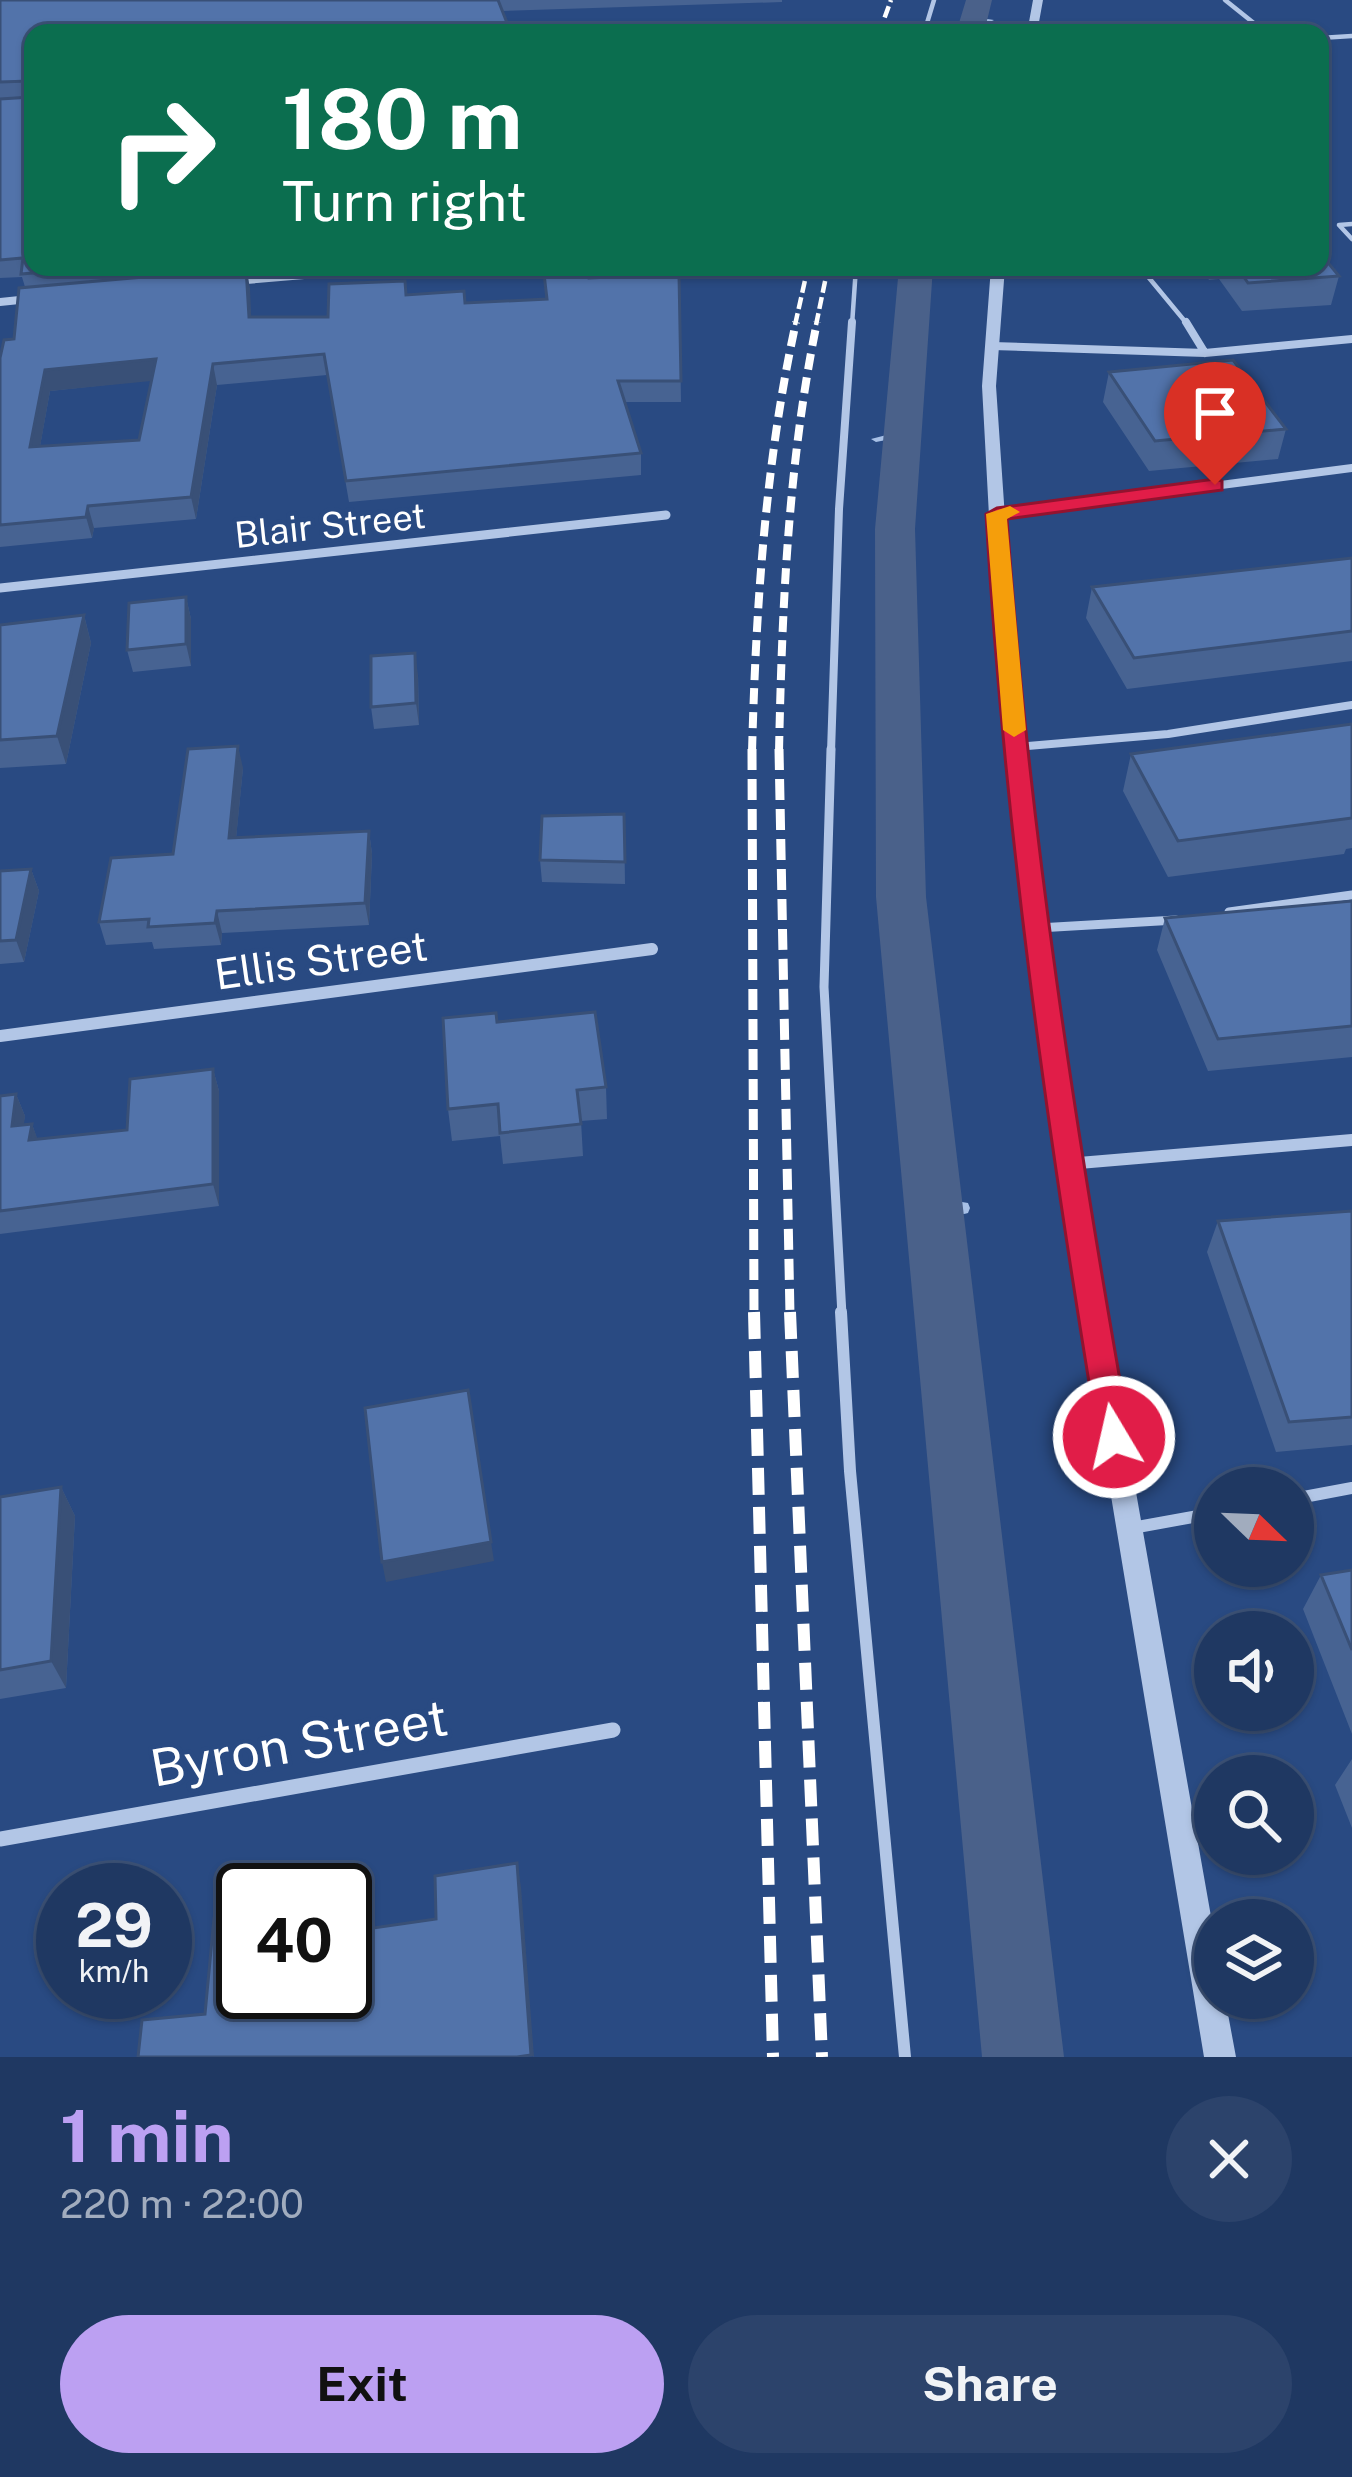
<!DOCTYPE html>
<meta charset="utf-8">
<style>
body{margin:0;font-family:"Public Sans",sans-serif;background:#2c436b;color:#f1f3f6;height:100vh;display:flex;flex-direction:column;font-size:45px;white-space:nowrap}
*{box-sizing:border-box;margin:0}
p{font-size:39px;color:#a1acbe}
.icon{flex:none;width:66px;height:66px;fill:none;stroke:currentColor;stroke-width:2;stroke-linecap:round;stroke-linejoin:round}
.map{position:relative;height:2057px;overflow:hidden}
.panel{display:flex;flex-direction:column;background:#1f3862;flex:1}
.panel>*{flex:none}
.top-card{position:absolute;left:24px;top:24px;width:1305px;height:252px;border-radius:24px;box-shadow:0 3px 9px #0004,0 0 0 3px #3c5277;background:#0b6e4f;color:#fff;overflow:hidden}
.needle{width:78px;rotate:113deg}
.tools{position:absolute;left:1194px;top:1467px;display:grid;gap:24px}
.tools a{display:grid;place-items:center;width:120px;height:120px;border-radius:50%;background:#1f3862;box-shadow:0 3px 9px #0004,0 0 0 3px #3c5277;font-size:60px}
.speed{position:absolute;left:36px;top:1863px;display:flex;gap:24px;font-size:60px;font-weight:700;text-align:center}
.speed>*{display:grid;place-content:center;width:156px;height:156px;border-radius:50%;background:#1f3862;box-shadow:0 3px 9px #0004,0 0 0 3px #3c5277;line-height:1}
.speed small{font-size:30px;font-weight:400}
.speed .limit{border:6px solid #111;border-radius:18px;background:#fff;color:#111}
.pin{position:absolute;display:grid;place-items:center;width:102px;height:102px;color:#fff;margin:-123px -51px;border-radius:50% 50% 50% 0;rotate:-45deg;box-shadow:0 0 12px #0007}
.pin .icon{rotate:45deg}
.me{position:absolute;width:132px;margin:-66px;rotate:351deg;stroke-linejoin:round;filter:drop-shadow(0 0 9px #0008)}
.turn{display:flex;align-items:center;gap:42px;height:252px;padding:0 60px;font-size:54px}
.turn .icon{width:156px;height:156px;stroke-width:2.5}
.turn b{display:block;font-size:84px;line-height:102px}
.round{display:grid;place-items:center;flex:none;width:126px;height:126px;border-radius:63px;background:#2c436b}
.summary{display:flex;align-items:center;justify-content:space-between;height:204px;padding:0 60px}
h1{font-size:72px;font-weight:700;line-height:90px;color:#bca0f2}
.primary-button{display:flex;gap:24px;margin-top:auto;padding:24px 60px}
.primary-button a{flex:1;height:138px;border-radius:72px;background:#bca0f2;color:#111;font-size:48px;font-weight:700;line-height:138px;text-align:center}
.primary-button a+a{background:#2c436b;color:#f1f3f6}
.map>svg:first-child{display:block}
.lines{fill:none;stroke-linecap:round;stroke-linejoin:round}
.stream{fill:#a7c0e6;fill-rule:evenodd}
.canal{fill:#4a618a;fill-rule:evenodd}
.service-far3{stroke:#b2c6e6;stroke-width:4.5}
.service-far2{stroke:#b2c6e6;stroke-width:8}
.service-far1{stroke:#b2c6e6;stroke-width:9}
.service{stroke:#b2c6e6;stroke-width:12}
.minor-far3{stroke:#b2c6e6;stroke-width:8}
.minor-far2{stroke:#b2c6e6;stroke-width:9}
.minor-far1{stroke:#b2c6e6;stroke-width:12}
.minor{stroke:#b2c6e6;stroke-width:15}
.tertiary{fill:#b2c6e6;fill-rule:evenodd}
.rail-far3{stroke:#fff;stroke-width:4.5;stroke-dasharray:12 4.5;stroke-linecap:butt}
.rail-far2{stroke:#fff;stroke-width:8;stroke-dasharray:16 8;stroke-linecap:butt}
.rail-far1{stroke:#fff;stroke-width:9;stroke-dasharray:21 9;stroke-linecap:butt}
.rail{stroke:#fff;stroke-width:12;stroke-dasharray:27 12;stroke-linecap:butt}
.wall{fill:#476392;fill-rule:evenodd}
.shaded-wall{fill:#395077}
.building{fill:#5273aa;stroke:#395077;stroke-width:3;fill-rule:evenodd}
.route{fill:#e11d48;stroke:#92132f;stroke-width:3}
.slow{fill:#f59e0b}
.labels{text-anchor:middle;stroke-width:9;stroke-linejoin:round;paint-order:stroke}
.far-street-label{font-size:36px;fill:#fff;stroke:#294a82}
.street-label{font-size:42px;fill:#fff;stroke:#294a82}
.near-street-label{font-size:51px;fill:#fff;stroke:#294a82}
</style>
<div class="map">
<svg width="1352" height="2057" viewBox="0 0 1352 2057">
<rect width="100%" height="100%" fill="#294a82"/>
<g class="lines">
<!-- stream -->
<path class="stream" d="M974,17l20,3 -4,2 -19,-1z
M902,431l5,3 -1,2 -30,6 -5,-3z
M962,1202l6,1 2,5 -2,5c-11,3 -29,5 -40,2l-2,-5 2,-5z"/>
<!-- canal -->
<path class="canal" d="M966,0h26l-8,33h-28z
M899,267h34l-18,262 11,368 138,1160h-82l-106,-1160 -1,-368z"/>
<!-- service-far3 -->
<path class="service-far3" d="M1225,0l30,24
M924,33l10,-33
M1320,38l32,-2
M1352,224l-13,1 13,14
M1140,267l48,58
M852,325l4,-58"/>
<!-- service-far2 -->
<path class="service-far2" d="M1186,322l19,31
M992,346l213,7 147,-14
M997,514l355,-46
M1016,747l152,-13 184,-29
M831,752l8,-243 13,-187"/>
<!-- service-far1 -->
<path class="service-far1" d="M831,749l-7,238 18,328
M1229,912l123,-17
M1038,928l138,-8"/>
<!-- service -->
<path class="service" d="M841,1312l9,159 55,586
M1293,1499l59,-11
M1132,1528l83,-15"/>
<!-- minor-far3 -->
<path class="minor-far3" d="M234,281l165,-14
M0,302l29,-3"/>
<!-- minor-far2 -->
<path class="minor-far2" d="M0,588l666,-73"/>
<!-- minor-far1 -->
<path class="minor-far1" d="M0,1036l652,-87
M1067,1164l285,-24"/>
<!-- minor -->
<path class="minor" d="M0,1839l613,-109"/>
<!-- tertiary -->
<path class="tertiary" d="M1033,0h10l-6,33h-10z
M991,267h14l-9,119 19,278 63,500 137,775v59h10l11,59h-32l-148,-893 -59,-500 -15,-278z"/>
<!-- rail-far3 -->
<path class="rail-far3" d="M879,33l12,-33
M795,325l13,-58
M816,325l12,-58"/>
<!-- rail-far2 -->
<path class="rail-far2" d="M752,752c4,-144 13,-289 44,-430
M779,752c3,-144 9,-289 38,-430"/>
<!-- rail-far1 -->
<path class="rail-far1" d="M752,749l2,566
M779,749l11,566"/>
<!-- rail -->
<path class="rail" d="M754,1312l19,745
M790,1312l32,745"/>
</g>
<!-- wall -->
<path class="wall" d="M0,0h782v2l-280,9 -469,22v234h216v5h-2l4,45h77l79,-23 58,9 81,-4 -2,-25 45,4 90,-4 2,128h-56l16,51v22l-292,27 -22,-127 -110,10 -21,134 -102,9 -2,10 -92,9v-189l14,-19 11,-52 -3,-10 -22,1zM152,380l-13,60 -99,6 10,-55z
M1201,267h119l19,9 -8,29 -89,6 -23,-32 -10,1z
M1109,372l177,57 -8,30 -129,12 -46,-69z
M1352,558v103l-225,28 -41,-71 6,-31z
M186,597l5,22v47l-58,6 -6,-22z
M84,615l7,28 -25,121 -66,4v-143z
M418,675l1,50 -45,4 -3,-22z
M1352,724v124l-6,1 -2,5 -176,23 -45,-86 8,-37z
M243,768l-7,70 133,-7 3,23 -3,71 -147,8 -1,12 -67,4 -2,-7 -46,3 -7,-23 74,-68z
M624,814l1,70 -83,-2 -2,-22z
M31,869l8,22 -15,71 -24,2v-93z
M1352,901v156l-144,14 -51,-121 8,-32z
M497,1022l109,65 1,32 -26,2 2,35 -80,8 -3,-28 -48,5 -4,-32z
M213,1069l6,22v115l-219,28v-138l16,-2 9,22 -2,9 9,-1 5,15 90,-9z
M1352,1211v234l-76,7 -69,-200 11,-31z
M61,1487l14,29 -9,172 -66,11v-202z
M1352,1570v164l-49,-125 18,-34z
M1352,1759v69l-17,-43z"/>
<!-- shaded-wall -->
<path class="shaded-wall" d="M246,268l4,20 2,50 -3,-21z
M156,359l5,21 -111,11 -14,78 -6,-22 15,-77z
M213,364l4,21 -21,134 -5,-22z
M88,506l6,22 -2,10 -6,-21z
M186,597l5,22v47l-5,-22z
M84,615l7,28 -25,121 -9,-28z
M415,653l3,22 1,50 -3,-22z
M238,746l5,22 -9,92 -5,-22z
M369,831l3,23 -3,71 -4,-22z
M31,869l8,22 -15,71 -8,-22z
M217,911l5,22 -1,12 -6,-22z
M213,1069l6,22v115l-6,-22z
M16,1094l9,22 -4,32 -9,-22z
M32,1124l8,22 -11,-6z
M61,1487l14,29 -9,172 -15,-27z
M491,1542l3,19 -108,21 -4,-20z
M517,1863l4,24 13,170 -3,-2z"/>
<!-- building -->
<path class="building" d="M0,0h498l13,33h-478v52l-4,-4 -29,1z
M33,94v173h66l-78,7 2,-16 -23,2v-161l31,-2z
M1320,253l19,23 -91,7 -11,-16h83z
M246,268l3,49h79l1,-33 76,-3 1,14 58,-4 1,12 82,-4 -3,-25 44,-2 1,6 90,-4 2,107h-63l23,72 -295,28 -22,-127 -111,10 -22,133 -103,9 -2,11 -86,8v-167l4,-18 10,-1 5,-51zM156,359l-17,81 -109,7 15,-77z
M1233,360l53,69 -131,12 -46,-69z
M1352,558v73l-218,27 -42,-71z
M186,597v47l-59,6 2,-47z
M84,615l-27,121 -57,4v-115z
M415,653l1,50 -45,4v-51z
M1352,724v94l-174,23 -47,-87z
M238,746l-9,92 140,-7 -4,72 -148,8 -2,12 -67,4 1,-8 -50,3 12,-64 62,-4 15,-105z
M624,814l1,48 -85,-2 2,-44z
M31,869l-15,71 -16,1v-70z
M1352,901v125l-134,13 -53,-121z
M595,1012l11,75 -29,3 4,34 -81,9 -2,-29 -50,5 -5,-91 53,-5 1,9z
M213,1069v115l-213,27v-115l16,-2 -4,32 20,-2 -3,16 98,-10 3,-51z
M1352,1211v206l-63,5 -71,-201z
M468,1390l23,152 -109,20 -17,-154z
M61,1487l-10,174 -51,9v-173z
M1352,1570v80l-31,-75z
M517,1863l14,192 -14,2h-379l4,-37 63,-6 9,-96 29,-3v77h102v-60l91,-13 -1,-43z"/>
<!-- route -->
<path class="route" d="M1215,479l7,2v9l-215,29c22,308 69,614 123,918l-5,10 -11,4 -12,-4 -4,-10c-51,-306 -94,-614 -112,-923l11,-6z"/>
<!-- slow -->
<path class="slow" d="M1010,506l10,6 -13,7 19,211 -12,7 -11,-7 -17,-216z"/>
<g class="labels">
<!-- far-street labels -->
<g class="far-street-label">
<text transform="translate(330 525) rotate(-6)" y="13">Blair Street</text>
</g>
<!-- street labels -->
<g class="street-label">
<text transform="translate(321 960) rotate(-8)" y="15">Ellis Street</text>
</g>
<!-- near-street labels -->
<g class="near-street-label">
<text transform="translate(299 1743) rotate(-10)" y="18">Byron Street</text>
</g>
</g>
</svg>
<div class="tools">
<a><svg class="needle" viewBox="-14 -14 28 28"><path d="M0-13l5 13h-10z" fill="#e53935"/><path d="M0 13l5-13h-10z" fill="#a1acbe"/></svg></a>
<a><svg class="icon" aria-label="sound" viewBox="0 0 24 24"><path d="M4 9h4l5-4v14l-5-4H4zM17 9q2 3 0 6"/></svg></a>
<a><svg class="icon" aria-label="search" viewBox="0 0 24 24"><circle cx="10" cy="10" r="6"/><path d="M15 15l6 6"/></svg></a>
<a><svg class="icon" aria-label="layers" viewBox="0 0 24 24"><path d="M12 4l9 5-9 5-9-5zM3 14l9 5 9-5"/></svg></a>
</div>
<div class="speed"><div>29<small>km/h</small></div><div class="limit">40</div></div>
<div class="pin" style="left:1215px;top:485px;background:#d93025"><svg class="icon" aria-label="arrive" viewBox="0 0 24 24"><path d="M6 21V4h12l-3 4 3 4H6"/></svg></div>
<svg class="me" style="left:1114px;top:1437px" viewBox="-20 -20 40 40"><circle r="17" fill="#e11d48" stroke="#fff" stroke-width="3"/><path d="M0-11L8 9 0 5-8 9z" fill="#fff"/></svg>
<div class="top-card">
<div class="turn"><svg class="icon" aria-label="right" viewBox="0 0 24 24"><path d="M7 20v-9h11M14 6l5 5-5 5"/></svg><div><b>180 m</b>Turn right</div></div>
</div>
</div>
<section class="panel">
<div class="summary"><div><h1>1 min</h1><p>220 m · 22:00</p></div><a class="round"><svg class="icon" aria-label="close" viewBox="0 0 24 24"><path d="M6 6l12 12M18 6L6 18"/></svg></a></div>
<div class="primary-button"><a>Exit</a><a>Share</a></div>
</section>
